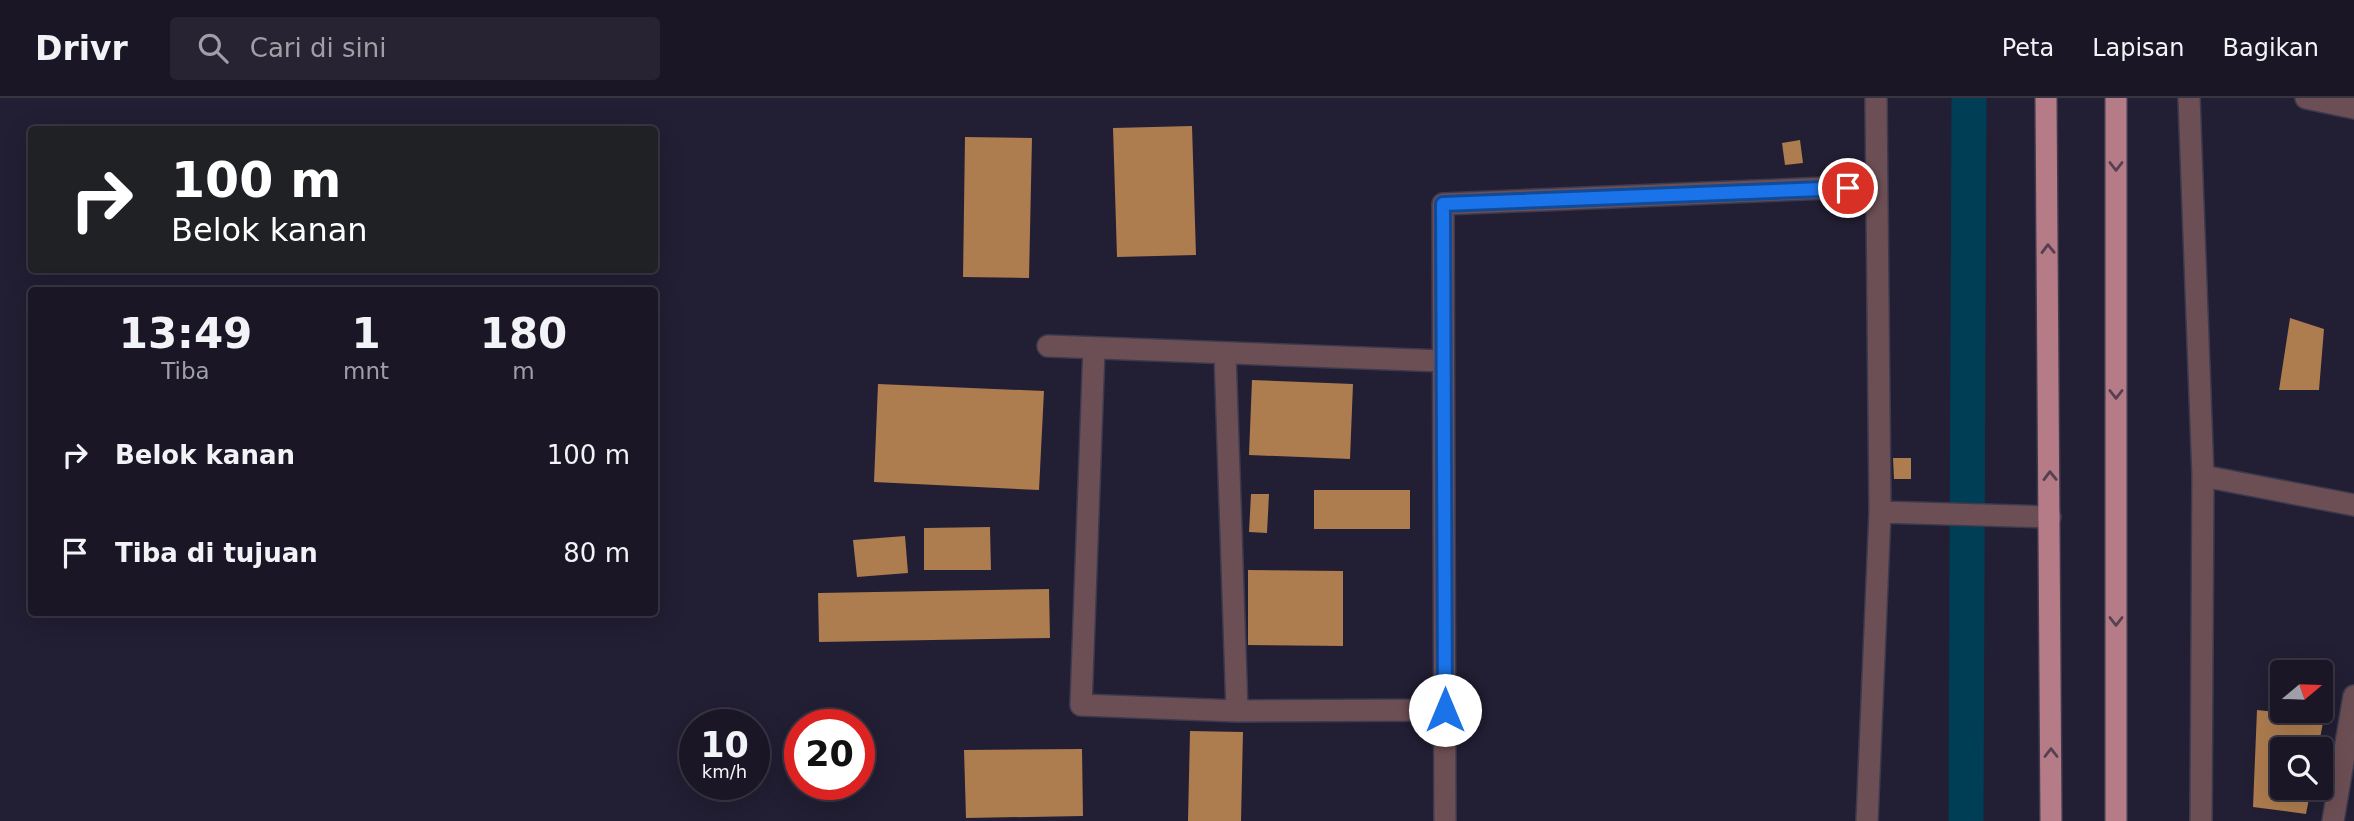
<!DOCTYPE html>
<html lang="id">
<style>
body{margin:0;font-family:"DejaVu Sans",sans-serif;background:#272332;color:#f1f3f6;height:100vh;display:flex;flex-direction:column;font-size:26px;white-space:nowrap}
*{box-sizing:border-box;margin:0}
p{font-size:23px;color:#9f9fa7}
.icon{flex:none;width:38px;height:38px;fill:none;stroke:currentColor;stroke-width:2;stroke-linecap:round;stroke-linejoin:round}
.map{position:relative;flex:1;overflow:hidden}
.drawer{position:absolute;left:28px;top:189px;width:630px;height:329px;display:flex;flex-direction:column;background:#1a1626;border-radius:7px;box-shadow:0 7px 28px #0002,0 0 0 2px #383543}
.drawer>*{flex:none}
.hud{position:absolute;left:28px;top:28px;width:630px;height:147px;border-radius:7px;box-shadow:0 7px 28px #0002,0 0 0 2px #383543;background:#202124;color:#fff;overflow:hidden}
.needle{width:46px;rotate:71deg}
.controls{position:absolute;left:2270px;top:562px;display:grid;gap:14px}
.controls a{display:grid;place-items:center;width:63px;height:63px;border-radius:7px;background:#1a1626;box-shadow:0 7px 28px #0002,0 0 0 2px #383543;font-size:35px}
.speed{position:absolute;left:679px;top:611px;display:flex;gap:14px;font-size:35px;font-weight:700;text-align:center}
.speed>*{display:grid;place-content:center;width:91px;height:91px;border-radius:50%;background:#1a1626;box-shadow:0 7px 28px #0002,0 0 0 2px #383543;line-height:1}
.speed small{font-size:18px;font-weight:400}
.speed .limit{border:10px solid #d22;background:#fff;color:#111}
.pin{position:absolute;display:grid;place-items:center;width:60px;height:60px;color:#fff;margin:-30px;border:4px solid #fff;border-radius:50%;box-shadow:0 2px 7px #0007}
.me{position:absolute;width:77px;margin:-38px;rotate:0deg;stroke-linejoin:round;filter:drop-shadow(0 0 5px #0008)}
.turn{display:flex;align-items:center;gap:24px;height:147px;padding:0 28px;font-size:32px}
.turn .icon{width:91px;height:91px;stroke-width:2.5}
.turn b{display:block;font-size:49px;line-height:60px}
.eta{display:flex;justify-content:space-evenly;align-items:center;height:119px;text-align:center}
.eta b{font-size:42px;font-weight:700;line-height:49px}
ul{padding:0;list-style:none}
li{display:flex;align-items:center;gap:21px;height:98px;padding:0 28px}
li div{flex:1}
li b{display:block;font-size:26px}
li em{font-style:normal}
header{display:flex;align-items:center;gap:42px;box-sizing:border-box;height:98px;padding:0 35px;background:#1a1626;border-bottom:2px solid #383543}
header strong{font-size:33px}
nav{display:flex;gap:38px;margin-inline-start:auto;font-size:24px}
.search{width:490px;height:63px;background:#272332;display:flex;align-items:center;gap:18px;box-sizing:border-box;padding:0 24px;border-radius:7px;color:#9f9fa7;font-size:26px}
.map>svg:first-child{display:block}
.lines{fill:none;stroke-linecap:round;stroke-linejoin:round}
.canal{stroke:#003e56;stroke-width:35}
.building{fill:#ad7c4f}
.minor-casing{stroke:#3d3a4e;stroke-width:24}
.major-casing{stroke:#3d3a4e;stroke-width:24}
.minor{stroke:#6c4f54;stroke-width:21}
.major{stroke:#b57b86;stroke-width:21}
.oneway{stroke:#553f50}
.route-casing{stroke:#114b97;stroke-width:18}
.route{stroke:#1a73e8;stroke-width:12}
</style>
<header>
<strong>Drivr</strong>
<div class="search"><svg class="icon" aria-label="search" viewBox="0 0 24 24"><circle cx="10" cy="10" r="6"/><path d="M15 15l6 6"/></svg>Cari di sini</div>
<nav><a>Peta</a><a>Lapisan</a><a>Bagikan</a></nav>
</header>
<div class="map">
<svg width="2354" height="723" viewBox="0 0 2354 723">
<rect width="100%" height="100%" fill="#221e33"/>
<g class="lines">
<!-- canal -->
<path class="canal" d="M1966,723l3,-723"/>
</g>
<!-- building -->
<path class="building" d="M1192,28l4,129 -79,2 -4,-129z
M965,39l67,1 -3,140 -66,-1z
M1800,42l3,23 -18,2 -3,-22z
M2290,220l34,11 -5,61h-40z
M1252,282l101,4 -3,75 -101,-4z
M878,286l166,7 -5,99 -165,-8z
M1893,360h18v21h-17z
M1314,392h96v39h-96z
M1251,396h18l-2,39 -18,-1z
M990,429l1,43h-67v-42z
M905,438l3,37 -51,4 -4,-37z
M1248,472l95,1v75l-95,-1z
M1049,491l1,49 -231,4 -1,-49z
M2257,612l67,7 -6,32h-36v39h29l-5,26 -53,-7z
M1190,633l53,1 -2,89h-53z
M1082,651l1,67 -117,2 -2,-68z"/>
<g class="lines">
<defs>
<path id="minor" d="M2189,0l14,378 -2,345
M2306,0l48,10
M1048,248l395,15
M1094,250l-13,357 156,6
M1225,255l12,358 208,-1
M2203,378l151,29
M1880,414l170,5
M1445,723l-2,-617 432,-18
M1867,723l13,-309 -4,-414
M2333,723l21,-125"/>
<path id="major" d="M2046,0l5,723
M2116,0v723"/>
</defs>
<!-- minor casing -->
<use href="#minor" class="minor-casing"/>
<!-- major casing -->
<use href="#major" class="major-casing"/>
<!-- minor -->
<use href="#minor" class="minor"/>
<!-- major -->
<use href="#major" class="major"/>
</g>
<!-- one-way arrows -->
<defs><path id="oneway-chevron" d="M-2-3.5L2.5 0L-2 3.5" fill="none" stroke-width="1.6" stroke-linecap="round" stroke-linejoin="round" transform="scale(1.75)"/></defs>
<g class="oneway">
<use href="#oneway-chevron" transform="translate(2116 68) rotate(90)"/>
<use href="#oneway-chevron" transform="translate(2048 151) rotate(-91)"/>
<use href="#oneway-chevron" transform="translate(2116 296) rotate(90)"/>
<use href="#oneway-chevron" transform="translate(2050 378) rotate(-91)"/>
<use href="#oneway-chevron" transform="translate(2116 523) rotate(90)"/>
<use href="#oneway-chevron" transform="translate(2051 655) rotate(-90)"/>
</g>
<g class="lines">
<defs>
<path id="route" d="M1445,612l-2,-506 405,-16"/>
</defs>
<!-- route casing -->
<use href="#route" class="route-casing"/>
<!-- route -->
<use href="#route" class="route"/>
</g>
</svg>
<div class="controls">
<a><svg class="needle" viewBox="-14 -14 28 28"><path d="M0-13l5 13h-10z" fill="#e53935"/><path d="M0 13l5-13h-10z" fill="#9f9fa7"/></svg></a>
<a><svg class="icon" aria-label="search" viewBox="0 0 24 24"><circle cx="10" cy="10" r="6"/><path d="M15 15l6 6"/></svg></a>
</div>
<div class="speed"><div>10<small>km/h</small></div><div class="limit">20</div></div>
<div class="pin" style="left:1848px;top:90px;background:#d93025"><svg class="icon" aria-label="arrive" viewBox="0 0 24 24"><path d="M6 21V4h12l-3 4 3 4H6"/></svg></div>
<svg class="me" style="left:1445px;top:612px" viewBox="-20 -20 40 40"><circle r="19" fill="#fff"/><path d="M0-13L10 11 0 6-10 11z" fill="#1a73e8"/></svg>
<div class="hud">
<div class="turn"><svg class="icon" aria-label="right" viewBox="0 0 24 24"><path d="M7 20v-9h11M14 6l5 5-5 5"/></svg><div><b>100 m</b>Belok kanan</div></div>
</div>
<section class="drawer">
<div class="eta">
<div><b>13:49</b><p>Tiba</p></div>
<div><b>1</b><p>mnt</p></div>
<div><b>180</b><p>m</p></div>
</div>
<ul>
<li><svg class="icon" aria-label="right" viewBox="0 0 24 24"><path d="M7 20v-9h11M14 6l5 5-5 5"/></svg><div><b>Belok kanan</b></div><em>100 m</em></li>
<li><svg class="icon" aria-label="arrive" viewBox="0 0 24 24"><path d="M6 21V4h12l-3 4 3 4H6"/></svg><div><b>Tiba di tujuan</b></div><em>80 m</em></li>
</ul>
</section>
</div>
